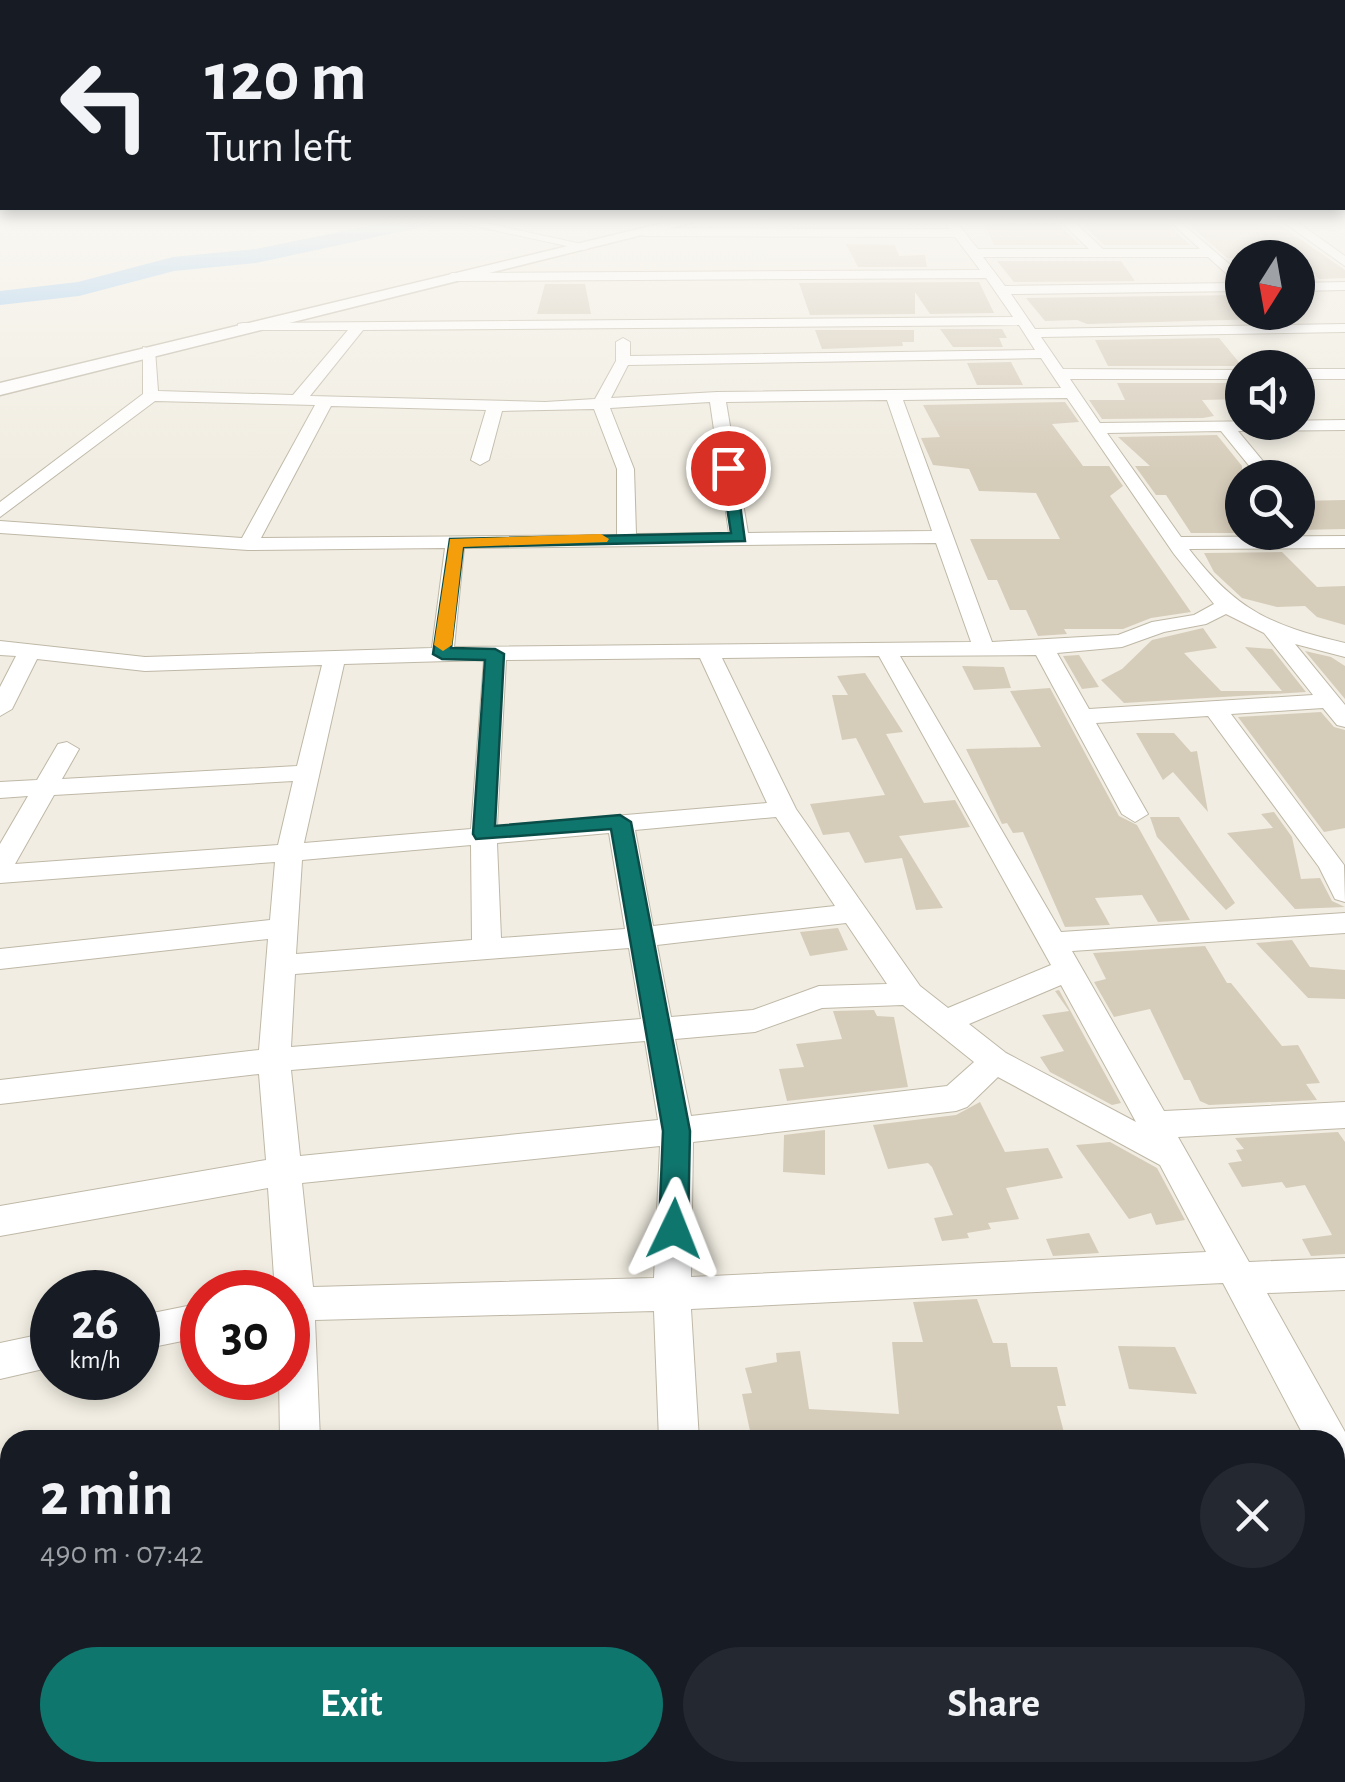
<!DOCTYPE html>
<meta charset="utf-8">
<style>
body{margin:0;font-family:"Alegreya Sans",sans-serif;background:#242831;color:#f1f3f6;height:100vh;display:flex;flex-direction:column;font-size:38px;white-space:nowrap}
*{box-sizing:border-box;margin:0}
p{font-size:32px;color:#9ea1a6}
.icon{flex:none;width:55px;height:55px;fill:none;stroke:currentColor;stroke-width:2;stroke-linecap:round;stroke-linejoin:round}
.map{position:relative;flex:1;overflow:hidden}
.drawer{position:absolute;left:0px;top:1430px;width:1345px;height:352px;display:flex;flex-direction:column;background:#171b24;border-radius:30px 30px 0 0;box-shadow:0 5px 15px #0003}
.drawer>*{flex:none}
.hud{position:absolute;left:0px;top:0px;width:1345px;height:210px;box-shadow:0 5px 15px #0003;background:#171b24;color:#f1f3f6;overflow:hidden}
.needle{width:65px;rotate:191deg}
.tools{position:absolute;left:1225px;top:240px;display:grid;gap:20px}
.tools a{display:grid;place-items:center;width:90px;height:90px;border-radius:50%;background:#171b24;box-shadow:0 5px 15px #0003;font-size:50px}
.speed{position:absolute;left:30px;top:1270px;display:flex;gap:20px;font-size:50px;font-weight:700;text-align:center}
.speed>*{display:grid;place-content:center;width:130px;height:130px;border-radius:50%;background:#171b24;box-shadow:0 5px 15px #0003;line-height:1}
.speed small{font-size:25px;font-weight:400}
.speed .limit{border:15px solid #d22;background:#fff;color:#111}
.pin{position:absolute;display:grid;place-items:center;width:85px;height:85px;color:#fff;margin:-42px;border:5px solid #fff;border-radius:50%;box-shadow:0 2px 10px #0007}
.me{position:absolute;width:110px;margin:-55px;rotate:2deg;stroke-linejoin:round;filter:drop-shadow(0 0 8px #0008)}
.turn{display:flex;align-items:center;gap:35px;height:210px;padding:0 40px;font-size:45px}
.turn .icon{width:130px;height:130px;stroke-width:2.5}
.turn b{display:block;font-size:70px;line-height:85px}
.round{display:grid;place-items:center;flex:none;width:105px;height:105px;border-radius:52px;background:#242831}
.overview{display:flex;align-items:center;justify-content:space-between;height:170px;padding:0 40px}
h1{font-size:60px;font-weight:700;line-height:75px}
.cta{display:flex;gap:20px;margin-top:auto;padding:20px 40px}
.cta a{flex:1;height:115px;border-radius:60px;background:#0f766e;color:#fff;font-size:40px;font-weight:700;line-height:115px;text-align:center}
.cta a+a{background:#242831;color:#f1f3f6}
.map>svg:first-child{display:block}
.lines{fill:none;stroke-linecap:round;stroke-linejoin:round}
.river{fill:#9cc9f0;fill-rule:evenodd}
.building{fill:#d6ccba}
.minor-casing{stroke:#bfb8a7;stroke-width:2}
.tertiary-casing{stroke:#bfb8a7;stroke-width:3}
.minor{fill:#fff;fill-rule:evenodd}
.tertiary{fill:#fff;fill-rule:evenodd}
.route{fill:#0f766e;stroke:#0a4d48;stroke-width:2.5}
.slow{fill:#f59e0b}
</style>
<div class="map">
<svg width="1345" height="1782" viewBox="0 0 1345 1782">
<rect width="100%" height="100%" fill="#f1ede2"/>
<g class="lines">
<!-- river -->
<path class="river" d="M401,219h41l-10,6 -176,38 -82,8 -95,25 -79,9v-14l78,-9 95,-25 83,-8z"/>
</g>
<!-- building -->
<path class="building" d="M1083,219h91l-3,9 19,17h-86l-23,-22h9z
M1183,219h88l74,51v8l-26,1 -21,-21h-71z
M1020,223h37l23,22h-86l-10,-21z
M846,244l49,1 4,11 26,-1 2,12h-69z
M997,261h124l14,20 -121,1z
M979,282l15,31 -64,1 -15,-22v22l-105,1 -11,-32z
M545,284h40l6,30h-54z
M1239,295l3,17h13l6,7 -174,5 -10,-4 -32,1 -19,-23z
M940,329h62l5,9h-8l4,9h-50z
M815,330h99v12h-12l1,4 -81,3z
M1219,338l23,28h-134l-13,-26z
M1011,362l12,23h-46l-10,-22z
M1117,383h125v16l-40,1 12,16 -11,2 -101,1 -13,-19h36z
M1065,402l14,20 -27,2 31,42h26l14,20 -13,10 81,116 -40,6 -28,11h-59l3,5 -29,2 -12,-26h-16l-13,-30h-9l-18,-41h90l-24,-46 -57,-2 -10,-22 -36,-4 -12,-27 19,-1 -17,-32z
M1217,435l25,31v66l21,1h-72l-25,-38h-10l-21,-29h15l-32,-29z
M1345,500v29l-47,1v-29z
M1282,552l35,35 28,-1v39l-28,-8 -12,-11 -28,1 -35,-9 -28,-26 -10,-19z
M1203,628l14,20 -33,5 37,38h61l-37,-44 27,2 34,43 -182,11 -23,-23 21,-11 30,-29z
M1305,651l26,6 14,9v33z
M1079,655l20,32 -17,2 -19,-33z
M962,666l42,1 7,21 -37,2z
M865,673l38,59 -17,2 38,69 31,-3 15,27 -71,9 44,72 -27,2 -14,-52 -37,5 -16,-31 -26,3 -13,-31 75,-9 -29,-57 -14,2 -10,-45h16l-11,-19z
M1050,688l69,128 18,9 53,95 -32,2 -16,-27 -47,3 15,27 -45,2 -42,-95 -10,1 -6,-10 -5,1 -36,-75 75,-2 -31,-56z
M1321,712l13,15 11,3v98l-21,4 -86,-115z
M1136,733h38l17,19 6,-1 11,61 -35,-40 -10,8z
M1274,812l18,25 9,42 19,-1 12,23 13,6 -50,2 -68,-76 46,-5 -12,-14z
M1150,817h29l56,86 -9,7 -69,-73z
M838,928l10,22 -38,6 -10,-24z
M1292,940l18,27 35,3v29l-37,-1 -52,-55z
M1205,946l22,37h4l51,63 16,-1 22,38 -14,1 11,16 -108,5 -9,-4 -10,-21h-6l-34,-71 -36,8 -20,-35 12,-3 -13,-26z
M1059,990l62,113 -9,2 -62,-33 -10,-15 24,-6 -22,-36 27,-4 -14,-20z
M874,1010l3,6 17,1 14,70 -121,14 -8,-32 25,-2 -8,-23 46,-5 -9,-28z
M980,1102l25,50 43,-4 15,30 -57,10 13,31 -31,4 3,6 -24,4 2,5 -27,3 -8,-23 19,-3 -21,-48 -4,-4 -40,6 -15,-44 83,-10z
M825,1130v45l-42,-3 1,-37z
M1338,1132l7,10v112l-34,2 -9,-17 30,-4 -27,-50 -19,3 -4,-6 -40,5 -14,-24 14,-2 -6,-11 8,-1 -9,-11z
M1110,1142l47,26 28,52 -29,5 -5,-12 -22,6 -53,-74z
M1089,1233l10,20 -46,3 -7,-17z
M977,1299l16,44h14l4,24h46l9,39h-9l9,34h-314l-10,-46 10,-1 -7,-25 32,-6 -1,-9 24,-2 9,58 90,5 -7,-72h31l-10,-40z
M1118,1346l57,1 22,47 -68,-5z"/>
<g class="lines">
<defs>
<path id="minor" d="M443,219h24l124,27 -6,4z
M942,219h12l24,30h111l-31,-30h13l32,30h97l-26,-24 4,-5 64,55v16l-231,3 24,35 310,-5v8l-304,5 22,32 179,1v9h-172l30,44 245,-3v10l-107,1 39,47h-18l-38,-47 -114,2 74,104 164,-1v12l-156,1c47,61 82,77 156,94v14l-50,-13 50,61v22l-8,-2 -14,-17 -92,6 113,151 1,37 -10,-3 -16,-32 -111,-151 -112,7 52,91 -13,8 -13,-8 -86,-159 -136,1 161,276 284,-19v20l-273,18 92,160 181,-9v26l-167,9 71,125 96,-4v32l-78,3 78,139v88l-10,1v-81h-29l-83,-157 -532,26 8,131h-40l-5,-129 -339,9 5,120h-40l-1,-62h9v-86h-13l-7,-104 -268,48v-30l266,-46 -7,-86 -259,30v-24l259,-30 9,-111 -268,30v-20l270,-29 5,-58 -275,21v-39l28,-48 -28,2v-16l37,-2 21,-36 9,-2 12,7 -17,30 235,-13 25,-101 -177,6 -108,-12 -25,50 -12,7v-29l16,-31 -16,-1v-14l145,16 287,-9 13,-100 -197,2 -248,-17v-12l242,17 73,-133 -160,-4 -155,116v-15l143,-108v-47l12,3 3,41 135,4 55,-65h-110v-6l5,-1 770,-6 -27,-39 -534,3 -6,-4 6,-4 528,-3 -25,-33 -311,-1 -6,-4 6,-4 306,1zM983,257h225l29,26 -232,3zM1019,325l16,25 -405,6v-14l-7,-4 -7,4v19l-21,38 -50,3 -235,-6 53,-66zM1041,358l20,30 -344,4 -106,6 17,-33zM1067,398l107,156 40,50 -20,11 -42,7 -34,13 -126,7 -89,-242zM887,400l45,131 -184,2 -22,-131zM710,402l19,131 -93,1 -2,-65 -24,-61zM331,406l155,4 -15,50 9,5 9,-5 13,-49 92,-2 23,60v66l-356,3zM936,543l35,99 -517,5 10,-99zM1226,614l38,19 49,62 -224,14 -32,-56 65,-6 42,-15 42,-8zM879,656l172,309 -103,43 -28,-22 -124,-177 -74,-151zM700,658l67,145 -270,23 9,-166zM484,660l-13,169 -167,14 40,-179zM293,781l-15,64 -263,19 39,-69zM776,817l59,89 -182,20 -18,-96zM609,833l16,96 -124,9 -4,-95zM471,845l1,95 -176,14 6,-94zM846,923l41,61 -68,2 -66,24 -82,7 -14,-72zM629,948l12,71 -350,28 4,-73zM1061,985l75,137 -130,-69 -37,-29zM903,1005l71,57 -27,24 -256,30 -16,-77 80,-7 67,-24zM645,1041l13,79 -358,36 -9,-86zM998,1077l162,88 46,87 -515,25 2,-135 263,-31 11,-4zM660,1146l-6,132 -341,9 -11,-104z
M1279,219h14l52,37v10z
M1345,282v8l-47,1v-8z
M1298,369h47v10h-47z
M202,1303v34l-64,13v-34z
M52,1332v35l-52,12v-36z
M10,1514v42l-10,1v-42z
M116,1772h48l-1,10h-48z
M387,1772h48v10h-48z
M756,1772h48l1,10h-48z"/>
<path id="tertiary" d="M680,219h26l-706,176v-12z"/>
</defs>
<!-- minor casing -->
<use href="#minor" class="minor-casing"/>
<!-- tertiary casing -->
<use href="#tertiary" class="tertiary-casing"/>
<!-- minor -->
<use href="#minor" class="minor"/>
<!-- tertiary -->
<use href="#tertiary" class="tertiary"/>
</g>
<!-- sky -->
<linearGradient id="sky" x2="0" y2="1"><stop stop-color="#89bceb"/><stop offset="0.47" stop-color="#f9f7f2"/><stop offset="1" stop-color="#f9f7f2" stop-opacity="0"/></linearGradient>
<rect width="1345" height="469" fill="url(#sky)"/>
<!-- route -->
<path class="route" d="M728,463l7,5 10,73 -282,6 -12,101 44,1 9,5 -9,172 125,-11 11,7 59,309 -2,98 -4,9 -10,3 -11,-3 -4,-9 4,-98 -52,-302 -135,10 -3,-5 12,-174 -43,-1 -9,-5 17,-115 281,-6 -10,-65z"/>
<!-- slow -->
<path class="slow" d="M601,534l8,5 -2,3 -144,5 -11,98 -9,6 -9,-6 16,-106z"/>
</svg>
<div class="tools">
<a><svg class="needle" viewBox="-14 -14 28 28"><path d="M0-13l5 13h-10z" fill="#e53935"/><path d="M0 13l5-13h-10z" fill="#9ea1a6"/></svg></a>
<a><svg class="icon" aria-label="sound" viewBox="0 0 24 24"><path d="M4 9h4l5-4v14l-5-4H4zM17 9q2 3 0 6"/></svg></a>
<a><svg class="icon" aria-label="search" viewBox="0 0 24 24"><circle cx="10" cy="10" r="6"/><path d="M15 15l6 6"/></svg></a>
</div>
<div class="speed"><div>26<small>km/h</small></div><div class="limit">30</div></div>
<div class="pin" style="left:728px;top:468px;background:#d93025"><svg class="icon" aria-label="arrive" viewBox="0 0 24 24"><path d="M6 21V4h12l-3 4 3 4H6"/></svg></div>
<svg class="me" style="left:674px;top:1229px" viewBox="-20 -20 40 40"><path d="M0-17L14 15 0 8-14 15z" fill="#0f766e" stroke="#fff" stroke-width="4"/></svg>
<div class="hud">
<div class="turn"><svg class="icon" aria-label="left" viewBox="0 0 24 24"><path d="M17 20v-9H6M10 6l-5 5 5 5"/></svg><div><b>120 m</b>Turn left</div></div>
</div>
<section class="drawer">
<div class="overview"><div><h1>2 min</h1><p>490 m · 07:42</p></div><a class="round"><svg class="icon" aria-label="close" viewBox="0 0 24 24"><path d="M6 6l12 12M18 6L6 18"/></svg></a></div>
<div class="cta"><a>Exit</a><a>Share</a></div>
</section>
</div>
